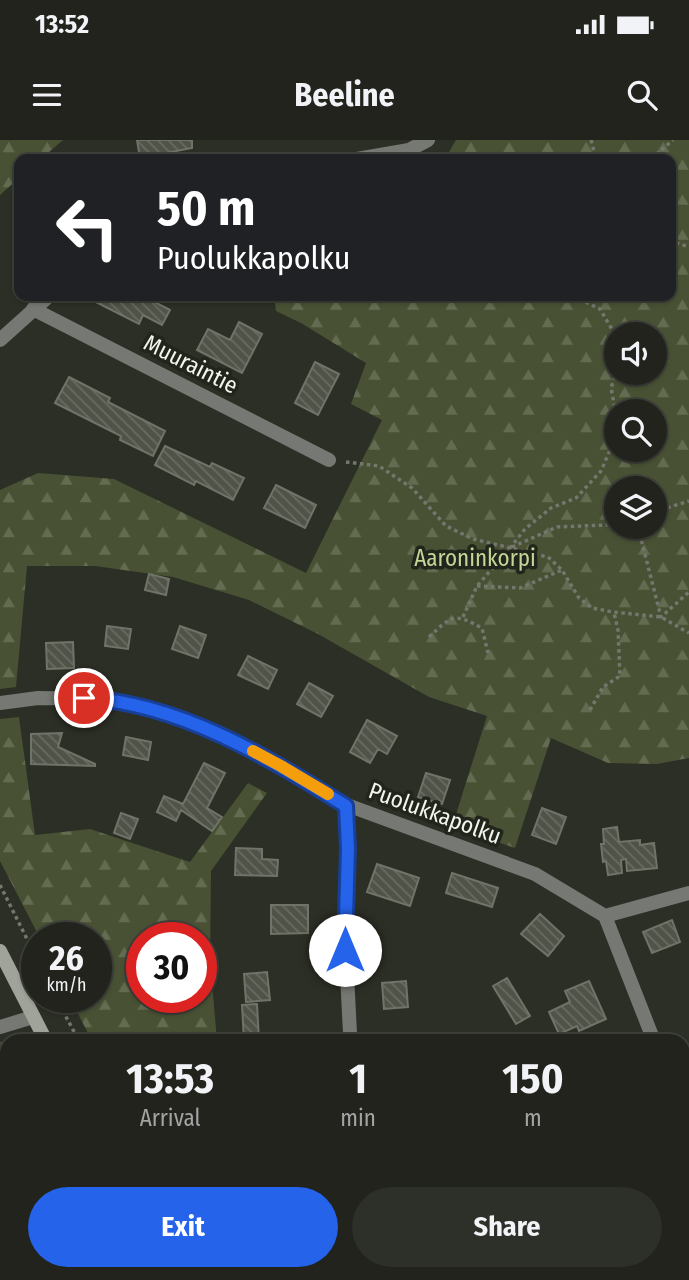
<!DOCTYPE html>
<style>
body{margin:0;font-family:"Fira Sans Condensed",sans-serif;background:#2d2f29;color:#f1f3f6;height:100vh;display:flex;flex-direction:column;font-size:26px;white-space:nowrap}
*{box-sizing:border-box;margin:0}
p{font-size:23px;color:#a2a4a3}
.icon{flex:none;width:38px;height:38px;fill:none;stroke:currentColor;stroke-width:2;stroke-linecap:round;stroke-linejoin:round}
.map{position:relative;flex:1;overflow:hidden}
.drawer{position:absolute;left:0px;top:894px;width:690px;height:247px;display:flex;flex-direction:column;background:#21231c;border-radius:21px 21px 0 0;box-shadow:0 2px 5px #0004,0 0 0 2px #3e403b}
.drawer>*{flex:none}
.banner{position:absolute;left:14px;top:14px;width:662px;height:147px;border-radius:14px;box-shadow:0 2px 5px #0004,0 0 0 2px #3e403b;background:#202124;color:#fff;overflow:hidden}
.tools{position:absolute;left:604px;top:182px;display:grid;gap:14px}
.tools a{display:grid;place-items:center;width:63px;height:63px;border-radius:50%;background:#21231c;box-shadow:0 2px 5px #0004,0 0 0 2px #3e403b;font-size:35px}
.speed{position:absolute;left:21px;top:782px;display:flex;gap:14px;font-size:35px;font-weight:700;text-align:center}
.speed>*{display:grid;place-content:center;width:91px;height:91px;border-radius:50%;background:#21231c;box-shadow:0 2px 5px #0004,0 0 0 2px #3e403b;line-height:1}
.speed small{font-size:18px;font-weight:400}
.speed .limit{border:10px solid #d22;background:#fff;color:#111}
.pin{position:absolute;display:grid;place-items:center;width:60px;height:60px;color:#fff;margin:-30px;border:4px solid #fff;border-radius:50%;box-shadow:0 2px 7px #0007}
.me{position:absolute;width:77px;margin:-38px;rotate:0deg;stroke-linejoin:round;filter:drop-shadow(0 0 5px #0008)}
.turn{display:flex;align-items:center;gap:24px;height:147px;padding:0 28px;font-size:32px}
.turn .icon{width:91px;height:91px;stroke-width:2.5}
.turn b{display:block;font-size:49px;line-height:60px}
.eta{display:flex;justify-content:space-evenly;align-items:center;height:119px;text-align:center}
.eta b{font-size:42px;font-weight:700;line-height:49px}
.cta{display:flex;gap:14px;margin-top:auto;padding:14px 28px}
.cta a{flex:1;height:80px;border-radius:42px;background:#2563eb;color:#fff;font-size:28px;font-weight:700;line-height:80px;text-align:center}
.cta a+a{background:#2d2f29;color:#f1f3f6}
.status{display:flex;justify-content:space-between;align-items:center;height:49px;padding:0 35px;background:#21231c;direction:ltr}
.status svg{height:19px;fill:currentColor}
header{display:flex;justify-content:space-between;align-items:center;height:91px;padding:0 28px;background:#21231c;font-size:32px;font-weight:700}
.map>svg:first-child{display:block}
.forest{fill:url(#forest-firs);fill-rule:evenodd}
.building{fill:url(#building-back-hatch);stroke:#6f7368;stroke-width:2}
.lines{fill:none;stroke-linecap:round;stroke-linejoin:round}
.path{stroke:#74776e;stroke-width:3.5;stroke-dasharray:3.5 3.5;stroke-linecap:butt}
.minor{stroke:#767873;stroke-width:14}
.secondary{stroke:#a0a39a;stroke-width:14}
.route-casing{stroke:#184099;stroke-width:18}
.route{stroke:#2563eb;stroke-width:12}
.slow{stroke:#f59e0b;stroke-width:12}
.labels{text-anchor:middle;stroke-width:7;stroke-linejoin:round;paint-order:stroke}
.street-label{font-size:23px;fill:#f3f6ef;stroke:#22251b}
.park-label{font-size:23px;fill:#c3d697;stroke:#22251b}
</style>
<div class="status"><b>13:52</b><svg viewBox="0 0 49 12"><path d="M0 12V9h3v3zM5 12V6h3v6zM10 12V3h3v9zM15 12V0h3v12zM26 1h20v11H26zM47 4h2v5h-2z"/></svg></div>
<header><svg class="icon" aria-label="menu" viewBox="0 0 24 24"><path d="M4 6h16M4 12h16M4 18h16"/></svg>Beeline<svg class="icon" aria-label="search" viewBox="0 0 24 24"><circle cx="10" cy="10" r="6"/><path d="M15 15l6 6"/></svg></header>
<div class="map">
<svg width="689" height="1140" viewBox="0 0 689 1140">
<defs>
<pattern id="forest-firs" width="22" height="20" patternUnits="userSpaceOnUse" patternTransform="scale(1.75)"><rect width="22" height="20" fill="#485133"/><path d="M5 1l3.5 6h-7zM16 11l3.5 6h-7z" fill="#636b51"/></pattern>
<pattern id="building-back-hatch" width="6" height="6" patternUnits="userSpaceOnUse" patternTransform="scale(1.75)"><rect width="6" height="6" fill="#4f5348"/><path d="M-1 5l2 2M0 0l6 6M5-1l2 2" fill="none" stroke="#696c63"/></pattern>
</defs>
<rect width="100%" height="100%" fill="#2c2f25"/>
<!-- forest -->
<path class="forest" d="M0,0h63l-22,19h-22v19l-19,17z
M456,0h233v618l-32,6 -49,-1 -57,-25 -36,110 -63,-21 35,-111 -58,-19 -111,-63 -69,-34 -76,-23 -78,-11h-68l-11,121 -16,2v-199l38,-17 76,6 192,94 76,-153 -31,-16 15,-41 -65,-40 -25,-12 -2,-15h396v-137h-195l-1,-3 -16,3h-13zM654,194v39h-38v-39zM654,271v39h-38v-39zM654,348v39h-38v-39z
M19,577l16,118 55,-6 100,33 58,-79 19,10 -56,78 -1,88 7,82h-125l-22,-43h26v-60h-56l-40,-77v-142zM201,798v60h-59v-60z
M10,900l12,1h-15v131l-7,-19v-111z
M59,1134h84l3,6h-83z"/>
<!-- building -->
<path class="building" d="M137,0h55v8l-52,10z
M84,156h59l27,14 -8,15 -19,-10 -4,9z
M239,182l23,12 -20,39 -45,-23 11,-21 22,11z
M315,222l24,12 -21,41 -23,-12z
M69,237l41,21 -2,4 57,29 -12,25 -33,-16 1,-4 -66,-33z
M165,306l45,21 2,-4 32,15 -11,22 -37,-19 -2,4 -39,-20z
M276,345l40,20 -11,23 -41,-20z
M149,434l20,5 -3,16 -21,-5z
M107,486l24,3 -3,20 -23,-3z
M180,486l26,9 -8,23 -26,-9z
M73,502l1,26 -27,1 -1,-26z
M248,516l29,14 -9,19 -30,-14z
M309,543l24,13 -12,21 -24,-13z
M367,580l30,16 -10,18 -9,-5 -8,14 -20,-11z
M62,593l-4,14 37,17v2l-64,-2v-30z
M126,597l25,5 -3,18 -25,-5z
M204,623l21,10 -18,35 15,9 -10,14 -31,-21 -5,11 -19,-9 7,-16 19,8z
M426,633l24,7 -8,24 -24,-7z
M542,668l24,9 -10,27 -24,-9z
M121,673l17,6 -8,20 -16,-6z
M617,687l2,15 21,-2v5l14,-2 3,25 -30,3 -1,-12 -5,1 1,13 -14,2 -2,-14 -3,1 -2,-18h3l-1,-15z
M236,708l26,1v10l16,1 -1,16 -42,-1z
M377,724l42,14 -9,28 -43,-14z
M452,733l46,15 -6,19 -46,-14z
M271,765h37v28l-37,1z
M540,774l24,22 -16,20 -27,-22z
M672,780l8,22 -28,11 -9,-21z
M267,832l3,28 -24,2 -2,-28z
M507,838l23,38 -14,8 -23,-38z
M406,841l2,26 -24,2 -2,-26z
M589,841l17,38 -27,12 -2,-5 -18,8 -10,-22 21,-10 -5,-11z
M257,864l2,37h-15l-2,-36z"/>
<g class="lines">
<!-- path -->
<path class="path" d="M591,0l5,19
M651,19l22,-19
M670,99l4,3 15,5
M573,156l27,13 16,27
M616,274l-5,-26 5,-15
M346,322l33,4 33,22 34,38 27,13 75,18 14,13 17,28 13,10 21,4 48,5 28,16
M654,372l35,-11
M638,387l23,90 28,-25
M512,407l45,-20 49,-2 10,-2
M477,446l43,2 42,-18
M463,477l14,-31 33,-38 15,-19 26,-21 25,-10 25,-27 15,-35
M429,497c23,-21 24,-25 53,-9l6,25
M590,570l13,-23 17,-11 -2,-46 -4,-17
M0,745l37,74
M56,858l23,43
M202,1134l3,6"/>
<!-- minor -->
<path class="minor" d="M357,19l52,-9 19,-10
M33,169l296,151
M0,200l49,-44
M0,563l38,-5 61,1 39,7 39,11 52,23 52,26 66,39 188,69 70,42 49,125
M347,665l1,44 -3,86 5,98 2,8
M605,776l84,-23
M0,887l33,-10
M682,972l7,16
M430,1134l3,6"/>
<!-- secondary -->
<path class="secondary" d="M0,811l46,90
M169,1134l3,6"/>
</g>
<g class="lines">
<defs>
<path id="route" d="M84,558c96,5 183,59 262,108l2,43 -3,101"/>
</defs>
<!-- route casing -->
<use href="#route" class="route-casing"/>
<!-- route -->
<use href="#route" class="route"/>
<!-- slow -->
<path class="slow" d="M253,611l28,15 47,28"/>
</g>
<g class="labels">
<!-- street labels -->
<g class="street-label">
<text transform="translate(191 224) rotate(27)" y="8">Muuraintie</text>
<text transform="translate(435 673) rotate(20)" y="8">Puolukkapolku</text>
</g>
<!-- park labels -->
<g class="park-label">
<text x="475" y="426">Aaroninkorpi</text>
</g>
</g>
</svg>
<div class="tools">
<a><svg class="icon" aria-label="sound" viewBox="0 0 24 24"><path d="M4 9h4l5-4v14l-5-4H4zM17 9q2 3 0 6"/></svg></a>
<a><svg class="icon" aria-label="search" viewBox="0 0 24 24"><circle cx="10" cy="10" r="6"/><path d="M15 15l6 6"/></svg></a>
<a><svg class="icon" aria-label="layers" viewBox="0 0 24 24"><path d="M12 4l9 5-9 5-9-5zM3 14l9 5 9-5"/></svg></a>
</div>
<div class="speed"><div>26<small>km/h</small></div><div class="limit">30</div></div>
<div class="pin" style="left:84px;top:558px;background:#d93025"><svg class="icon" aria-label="arrive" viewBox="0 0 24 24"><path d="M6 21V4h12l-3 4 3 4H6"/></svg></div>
<svg class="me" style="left:345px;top:810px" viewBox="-20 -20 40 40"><circle r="19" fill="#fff"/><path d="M0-13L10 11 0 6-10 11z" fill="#2563eb"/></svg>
<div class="banner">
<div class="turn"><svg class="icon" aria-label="left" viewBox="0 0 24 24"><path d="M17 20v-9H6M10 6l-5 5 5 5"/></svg><div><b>50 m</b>Puolukkapolku</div></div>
</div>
<section class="drawer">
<div class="eta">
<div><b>13:53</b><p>Arrival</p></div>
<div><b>1</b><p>min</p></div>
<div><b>150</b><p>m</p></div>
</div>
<div class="cta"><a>Exit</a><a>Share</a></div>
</section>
</div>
